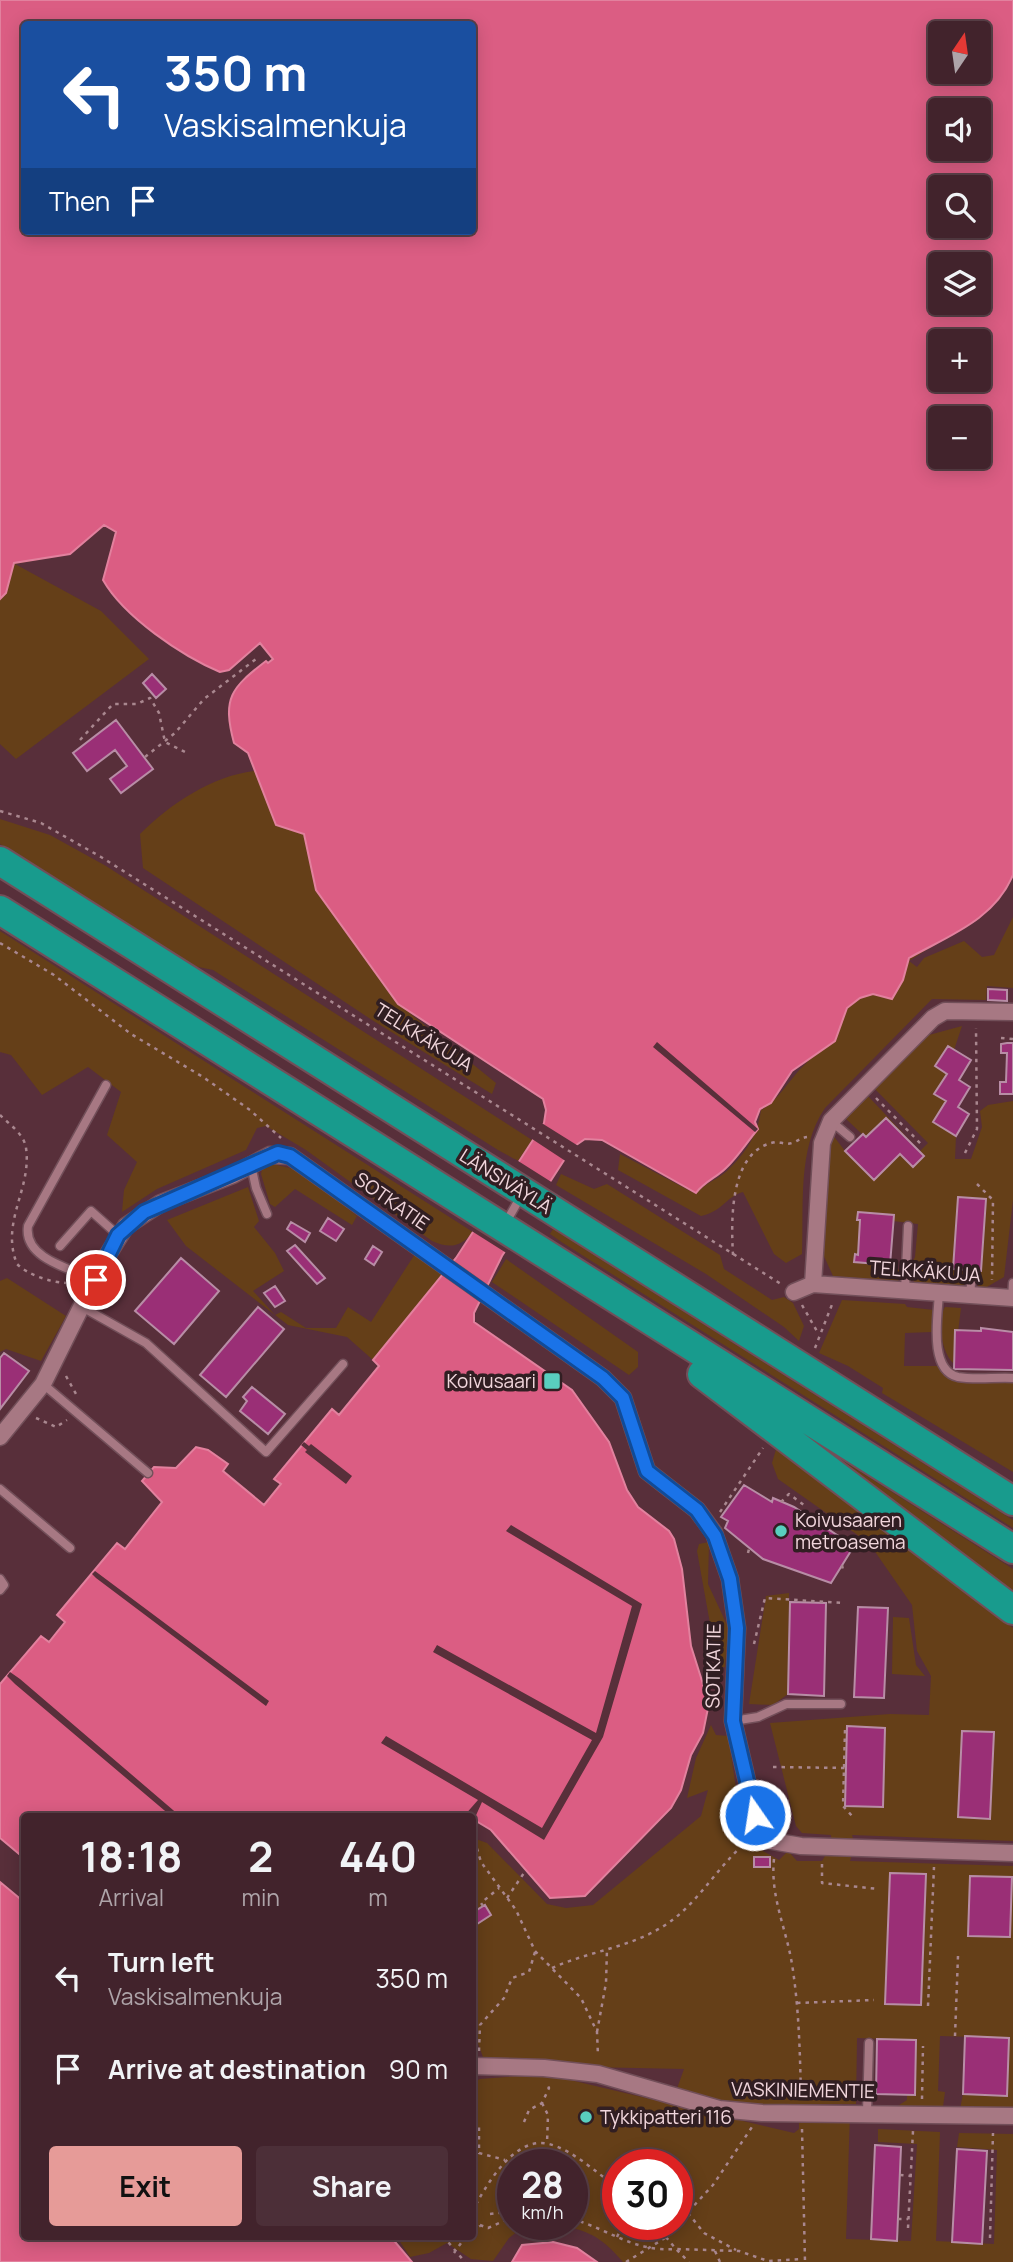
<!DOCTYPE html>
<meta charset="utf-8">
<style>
body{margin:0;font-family:Manrope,sans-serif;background:#4c2f38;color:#f1f3f6;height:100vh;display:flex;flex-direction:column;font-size:26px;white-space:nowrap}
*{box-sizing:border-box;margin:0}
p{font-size:23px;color:#aea4a9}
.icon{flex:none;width:38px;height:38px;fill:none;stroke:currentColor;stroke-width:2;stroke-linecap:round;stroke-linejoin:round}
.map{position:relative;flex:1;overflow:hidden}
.sheet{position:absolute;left:21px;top:1813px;width:455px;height:427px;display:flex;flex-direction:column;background:#42232c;border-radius:7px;box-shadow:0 4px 18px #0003,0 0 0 2px #5a4048}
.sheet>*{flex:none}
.banner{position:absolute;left:21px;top:21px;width:455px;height:214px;border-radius:7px;box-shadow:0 4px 18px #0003,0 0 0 2px #5a4048;background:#1a4fa0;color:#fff;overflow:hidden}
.needle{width:46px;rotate:13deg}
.tools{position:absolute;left:928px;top:21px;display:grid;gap:14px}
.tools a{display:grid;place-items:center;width:63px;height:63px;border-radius:7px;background:#42232c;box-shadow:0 4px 18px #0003,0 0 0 2px #5a4048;font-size:35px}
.speed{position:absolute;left:497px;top:2149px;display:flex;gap:14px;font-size:35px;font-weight:700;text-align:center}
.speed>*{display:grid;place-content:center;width:91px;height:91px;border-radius:50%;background:#42232c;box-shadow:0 4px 18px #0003,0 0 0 2px #5a4048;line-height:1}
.speed small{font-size:18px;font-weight:400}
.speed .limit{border:10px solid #d22;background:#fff;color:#111}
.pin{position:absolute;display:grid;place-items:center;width:60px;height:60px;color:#fff;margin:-30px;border:4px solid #fff;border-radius:50%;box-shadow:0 2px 7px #0007}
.me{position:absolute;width:77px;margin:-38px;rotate:347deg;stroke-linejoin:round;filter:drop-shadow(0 0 5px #0008)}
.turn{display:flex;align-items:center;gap:24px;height:147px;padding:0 28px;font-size:32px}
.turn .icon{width:91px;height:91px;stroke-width:2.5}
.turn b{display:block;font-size:49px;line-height:60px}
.then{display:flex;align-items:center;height:66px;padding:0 28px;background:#0003;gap:14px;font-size:26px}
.eta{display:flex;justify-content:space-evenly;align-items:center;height:119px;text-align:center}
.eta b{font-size:42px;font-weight:700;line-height:49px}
.button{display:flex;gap:14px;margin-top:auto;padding:14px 28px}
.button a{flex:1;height:80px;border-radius:7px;background:#e69b98;color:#111;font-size:28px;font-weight:700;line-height:80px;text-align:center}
.button a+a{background:#4c2f38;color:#f1f3f6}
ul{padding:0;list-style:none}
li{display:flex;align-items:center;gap:21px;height:91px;padding:0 28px}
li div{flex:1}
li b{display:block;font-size:26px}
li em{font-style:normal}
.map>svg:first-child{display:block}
.green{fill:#653f18;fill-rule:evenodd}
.water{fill:#db5d83;stroke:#e2819e;stroke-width:2;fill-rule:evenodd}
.pier{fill:#582f3a}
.building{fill:#9a2f76;stroke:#b88da6;stroke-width:2}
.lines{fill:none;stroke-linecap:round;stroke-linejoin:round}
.lane-casing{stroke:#724f59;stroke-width:11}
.street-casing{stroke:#724f59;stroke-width:19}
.highway-casing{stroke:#724f59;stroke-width:32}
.path{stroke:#a9878f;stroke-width:2.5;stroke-dasharray:3.5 5;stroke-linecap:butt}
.lane{stroke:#a77883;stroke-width:8}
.street{stroke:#a77883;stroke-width:16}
.highway{stroke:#189b8d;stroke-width:28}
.route-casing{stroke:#114b97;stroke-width:18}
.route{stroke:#1a73e8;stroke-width:12}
.poi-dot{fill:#59cebf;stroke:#311e22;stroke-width:2.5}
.labels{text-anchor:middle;stroke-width:7;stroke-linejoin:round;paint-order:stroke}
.street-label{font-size:19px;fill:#f1d6dc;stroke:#311e22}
.poi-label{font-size:19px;fill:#f1d6dc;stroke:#311e22;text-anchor:start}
</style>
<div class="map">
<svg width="1013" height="2262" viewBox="0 0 1013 2262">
<rect width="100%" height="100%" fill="#582f3a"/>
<!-- green -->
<path class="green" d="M19,540l51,14 -55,10 86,47 48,48 -133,100 -16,-15v-145l6,-6z
M248,753l295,346 -137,-89 90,73 -4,11 -120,-74 -229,-152 -3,-34c30,-30 72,-58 114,-63z
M0,819l50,16 56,31 426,274 -14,21 -20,-11 -285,-180 -19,-4 -194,-122z
M1013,917v71l-26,-2 -1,14 -54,-1 -107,109c-28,41 -21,98 -23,146l-16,9 -12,-9 -31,-62c-18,5 -19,19 -42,24l-83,-46 2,-16 76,40c11,-13 20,-13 31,-23 18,-17 31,-36 34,-61 20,-11 30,-35 49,-50l-18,11 -14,21 24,-77 135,-72 -28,18 8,6 7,-9 40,-17 18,16 12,-2z
M0,931l473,301c-12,15 -23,17 -41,9l-126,-91 -40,-24 -9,2 -11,22 -89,39 -35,23 2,-22 13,-28 -30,-27 14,-43 -33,-25 -46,28 -31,-40 -11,-3z
M962,1026l-8,24 -7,-4 -12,20 12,8 -12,20 11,7 -13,20 23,15 -1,23h16l11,-32 -2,-16 8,-6 25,-4v99l-9,77 -19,11 -7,-1v-16l-20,-74 -5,72 11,1v17l-50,-5 -5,-14 6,-11 3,-33 -25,-3v-6l-35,-3 -1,7 3,1 -2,35h-3l-1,6 36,4 13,7 -5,9 -65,-5 -10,-22 4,-102 5,-18 13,17 17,-17 -18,-17 23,-22 53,56 8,-8 -54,-55 55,-53z
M273,1164l25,6 59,46 -5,9 -57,-36 -20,18 -5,-3 -9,-30 1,-4z
M561,1174l33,15 13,-5 113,71 4,14 48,31 12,-3 9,6 11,23 -5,15 -15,-14 -78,-53 -150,-89z
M248,1187l11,34 -5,6 21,26 9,18 -31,20 22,24 6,-3 25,16h30l12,-21 23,15 44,-68 27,21 -69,85 -26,-23 -59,-12 -102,-79 -19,-26z
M553,1229l460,291v8l-450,-285 -13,-9z
M506,1259l132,93v15l-9,8 -137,-93z
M7,1278l59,38 -25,45 -35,-12 -6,3v-71z
M842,1300l63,4 2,3 27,3 -2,22 -27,1 -1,33h33l17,15 59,1v90l-131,-79 1,-5 -35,-22 -29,-13z
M945,1307l16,1 -7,56c-13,-11 -17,-44 -9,-57z
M777,1446l236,182v213l-161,-6 3,11 -5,15 163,5v244l-53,-1 3,-15 44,1 1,-57 -68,-2 -2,55 7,1 -2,15h-47l11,-7v-5l8,-1 1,-54 -59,-2 -1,66h-47l-26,15 -108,-25 9,-25 -96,-2 -105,-10 -10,-27v-192l14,5 60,61 19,4 27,-3 108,-89 7,-26 -21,8 9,-40 15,-33 5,10 12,1 11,71 -6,-2 30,46 16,9 9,-9 9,10h25l10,-17 -1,-9 -29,-2 -6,-7 -26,-103 120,-9 39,1 2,-39 -14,-25 -5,-46 -43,-62 -91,-64 -6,-16z
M837,1457l176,112v26l-178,-135z
M709,1542l-1,42 20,43 -3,40 -7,1 -21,-117 2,-7z
M789,1593l-1,101 -15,11 -24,-1 17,-108z
M893,1617l16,1 7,47 9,11 -33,-2z
M545,2074l249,59 5,-4v-17h51l-4,127 65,2 6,-97 -39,-2v-13l62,3 -4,109 58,3 3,-94 -40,-3 2,-14 54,1v128h-390c-23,-27 -38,-34 -75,-38h24v-59h-59v59h14l-18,14 -16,23 -22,-2 -24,-16 -18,10 -19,4 -13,-20 75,-1v-153l8,-4zM618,2165h59v59h-59z"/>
<!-- water -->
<path class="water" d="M0,0h1013v875c-19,45 -63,60 -104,83l-6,22 -11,19 -19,-5 -13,4 -13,10 -12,33 -43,30 -21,32 -11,6 -5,13 3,7c-11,13 -20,28 -32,39 -10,10 -21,13 -30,25l-94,-53 -17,-1 -13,9 -70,108 -28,57v9l98,68 37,52 18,48 11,17 31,24 5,8 8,30 9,77 18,57 -6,30 -12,22 -10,35 -10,18 -86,88 -35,2 -59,-68 -30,-18 -19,4h-418v42l-24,-20v-154l41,-48 8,6 16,-20 -8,-7 60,-72 8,6 37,-47 -20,-21 12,-14 22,1 20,-21 12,3 20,14 -5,7 41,34 17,-21 -7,-5 58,-70 7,6 40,-49 -6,-6 83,-102 88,-135 2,-13 -3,-11 -145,-95 -82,-114 -12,-56 -28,-9 -28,-72 -14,-10c-12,-45 -3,-55 32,-82l2,2 5,-4 -13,-16 -31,27 -9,2c-38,-16 -96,-55 -117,-92l13,-48 -12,-7 -34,29 -56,9 -8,30 -6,6zM24,24h448v207h-448zM940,33h38v39h-38zM940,110h38v39h-38zM940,187h38v39h-38zM940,264h38v39h-38zM940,341h38v39h-38zM940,418h38v39h-38z
M0,1882l24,20v334l367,1 21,25h-412z
M553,2242l24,6 20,14h-85l10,-17z"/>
<!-- pier -->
<path class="pier" d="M657,1042l101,87 -3,3 -102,-85z
M540,1122l40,25 -13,15 -38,-25z
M515,1159l38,24 -45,71 -38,-24z
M304,1442l5,4 2,-2 41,32 -6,8 -41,-32 2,-2 -6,-5z
M511,1525l131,79 -39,133 -59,103 -62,-38 -9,20 -1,-6h-8l14,-16 -97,-57 5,-7 156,92 50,-88 -159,-88 4,-7 159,88 36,-127 -126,-75z
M95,1571l174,130 -3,5 -170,-128 -4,-4z
M10,1672l10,7 160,137h-9l-156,-132 -8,-8z"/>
<!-- building -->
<path class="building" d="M152,674l14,15 -10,9 -13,-15z
M116,720l37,49 -32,24 -11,-14 17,-13 -12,-16 -28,21 -14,-18z
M988,989l19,1v11l-19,-1z
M1007,1043h6v51h-13v-12h6l1,-29h-6v-9z
M948,1046l23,14 -12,20 11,7 -12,20 11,7 -13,22 -23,-14 13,-21 -12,-7 13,-20 -12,-8z
M886,1118l38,38 -11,11 -13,-13 -26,26 -29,-29 18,-17 3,3z
M958,1197l28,2 -5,72 -28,-2z
M858,1212l36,3 -4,50 -36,-3 1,-8 3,1 2,-35h-3z
M328,1218l16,11 -8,12 -16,-10z
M291,1222l19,11 -5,9 -18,-13z
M295,1245l30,33 -8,6 -30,-33z
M373,1246l9,6 -8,13 -9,-6z
M181,1258l38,33 -45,53 -39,-33z
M275,1286l10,15 -10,6 -11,-14z
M258,1307l26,22 -58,68 -26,-22z
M981,1328l32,4v38l-59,-1 1,-39 26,1z
M4,1353l25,18 -29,38v-51z
M252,1387l33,27 -17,20 -28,-23 7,-10 -4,-4z
M744,1485l28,17 1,-4 21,9 60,39 -23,37 -68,-24 -38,-31 3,-7 -7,-4z
M790,1602l36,1 -2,93 -36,-2z
M858,1607l30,1 -4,90 -30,-1z
M847,1726l38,2 -2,79 -38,-1z
M962,1731l32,1 -4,87 -32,-2z
M754,1857h16v10h-16z
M890,1873l36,1 -5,131 -36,-1z
M970,1876l42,1 -2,60 -42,-1z
M485,1905l6,10 -14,9 -5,-11z
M965,2036l44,2 -2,58 -44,-2z
M877,2039l39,1 -1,55 -39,-1z
M875,2145l26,2 -4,94 -26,-2z
M957,2149l30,2 -5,93 -30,-2z"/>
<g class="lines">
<defs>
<path id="lane" d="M831,1121l19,16
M251,1165l5,23 11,26
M505,1224l16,-28
M60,1246l31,-35 27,24
M96,1280c-24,-11 -73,-21 -68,-54l78,-141
M905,1291l3,-65
M939,1293c-1,22 -11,77 19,84 17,3 38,0 55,1
M970,1296l2,-24
M1012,1298l1,-15
M82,1307l64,36 120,109 77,-88
M43,1384l105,89
M0,1489l70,59
M0,1579l4,6 -4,5
M733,1721l25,-4 28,-13h55
M867,2112l2,-69"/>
<path id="street" d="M813,1284l9,-141 9,-22 102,-103 12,-7 68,1
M794,1292l19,-8 200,14
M0,1437l43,-53 62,-125 21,-33 35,-23 72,-28 37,-20 20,1 313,222 20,20 24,73 50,39 17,23 16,46 7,49 -4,93 22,94 10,21 7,5 29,5 212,7
M472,2066l72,2 54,6 121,35 43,4 251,3"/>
<path id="highway" d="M0,861l1013,640
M0,910l1013,639
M702,1374l311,236"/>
</defs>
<!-- lane casing -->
<use href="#lane" class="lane-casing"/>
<!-- street casing -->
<use href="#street" class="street-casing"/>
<!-- highway casing -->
<use href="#highway" class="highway-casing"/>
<!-- path -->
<path class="path" d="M80,740l33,-36h24l13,-6 9,15 6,29 24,12
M145,757l30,-24 29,-34 52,-40
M0,811l41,12 60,34 680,427
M0,943l54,32 77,59 72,43 47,33 31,28
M1001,1038l12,1
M876,1098l45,46
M0,1115c10,10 24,19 26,33 6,41 -26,74 -9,116 11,11 33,18 49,19
M965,1153l12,-24 -1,-101
M977,1184l16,16 -1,80
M733,1255c-2,-34 -4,-106 43,-113 5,0 10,3 16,1 6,-2 8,-5 15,-6
M802,1305l16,28
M815,1348l18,-46
M66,1376l10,18
M36,1418l20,9 11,-7
M781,1502l8,-8 15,11
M720,1512l43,-64
M748,1553l1,-4
M842,1565l1,5
M754,1644l11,-46 78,5
M845,1730l-2,76 10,11
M773,1767l73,1
M471,1816l2,-5
M472,1832l9,30 35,48 19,41 46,47 16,34 1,24
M472,1859l4,-14
M774,1859c-4,37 12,69 18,105 7,44 8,89 9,134
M822,1864v19l56,6
M507,1898l19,-28
M483,1906l-2,-3 18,-15
M552,1968c40,-18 84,-21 119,-47 31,-23 49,-58 78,-81
M797,2003l77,-3
M928,2006l6,-139
M597,2032l9,-49 1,-34
M955,2036l3,-80
M479,2051l1,-26 24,-27 8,-20 17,-6 6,-20
M922,2099l1,-53
M542,2103l6,12 -1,28
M524,2122l5,-12 13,-7 7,-15 -2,-4
M472,2123l7,4v26l26,7
M802,2129l3,133
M900,2175l10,1
M472,2212c13,-25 42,-77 77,-68 24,6 49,30 69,44
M688,2213l16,20 32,17
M490,2214l23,-3
M572,2219c39,11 61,33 104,30l13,13
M898,2219h10
M472,2222l16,6 25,-11
M655,2224l21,25 63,2 29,10 35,-2
M677,2224l36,-39 39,-58
M908,2228l5,-97
M472,2231l8,-5
M443,2236l22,26
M617,2237l6,-13
M990,2238l3,-105
M715,2251l5,11
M454,2253l12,-17
M626,2262l39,-24 12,-14"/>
<!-- lane -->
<use href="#lane" class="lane"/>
<!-- street -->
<use href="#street" class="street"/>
<!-- highway -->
<use href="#highway" class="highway"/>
</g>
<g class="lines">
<defs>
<path id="route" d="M96,1280l22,-45 26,-23 134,-59 12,3 313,222 20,20 24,73 50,39 18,26 15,43 7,49 -4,93 22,94"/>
</defs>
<!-- route casing -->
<use href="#route" class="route-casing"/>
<!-- route -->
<use href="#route" class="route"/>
</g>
<!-- markers -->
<g class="poi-dot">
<rect x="543" y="1372" width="18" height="18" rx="3.5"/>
<circle cx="781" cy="1531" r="7"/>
<circle cx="586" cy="2117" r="7"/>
</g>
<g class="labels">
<!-- street labels -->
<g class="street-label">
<text transform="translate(424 1037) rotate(32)" y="7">TELKKÄKUJA</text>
<text transform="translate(506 1181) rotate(32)" y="7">LÄNSIVÄYLÄ</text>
<text transform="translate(392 1201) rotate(35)" y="7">SOTKATIE</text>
<text transform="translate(925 1271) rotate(4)" y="7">TELKKÄKUJA</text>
<text transform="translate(713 1666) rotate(-89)" y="7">SOTKATIE</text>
<text transform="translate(803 2090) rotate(1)" y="7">VASKINIEMENTIE</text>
</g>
<!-- poi labels -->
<g class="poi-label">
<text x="536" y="1388" text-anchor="end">Koivusaari</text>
<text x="795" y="1527">Koivusaaren<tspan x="795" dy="22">metroasema</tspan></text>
<text x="600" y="2124">Tykkipatteri 116</text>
</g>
</g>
</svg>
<div class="tools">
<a><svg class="needle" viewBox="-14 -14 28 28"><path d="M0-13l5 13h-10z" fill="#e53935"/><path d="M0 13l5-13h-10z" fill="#aea4a9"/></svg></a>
<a><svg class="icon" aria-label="sound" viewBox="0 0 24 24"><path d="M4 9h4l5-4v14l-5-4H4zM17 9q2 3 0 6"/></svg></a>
<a><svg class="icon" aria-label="search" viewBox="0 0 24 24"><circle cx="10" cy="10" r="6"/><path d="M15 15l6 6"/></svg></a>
<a><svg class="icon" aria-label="layers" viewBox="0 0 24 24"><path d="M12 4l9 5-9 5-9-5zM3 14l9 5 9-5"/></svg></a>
<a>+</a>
<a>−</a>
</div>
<div class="speed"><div>28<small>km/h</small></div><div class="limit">30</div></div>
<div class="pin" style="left:96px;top:1280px;background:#d93025"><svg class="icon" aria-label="arrive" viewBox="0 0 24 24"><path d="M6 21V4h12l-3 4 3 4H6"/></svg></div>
<svg class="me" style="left:755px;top:1815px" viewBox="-20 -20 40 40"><circle r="17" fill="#1a73e8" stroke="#fff" stroke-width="3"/><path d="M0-11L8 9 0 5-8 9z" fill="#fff"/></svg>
<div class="banner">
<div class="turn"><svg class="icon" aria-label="left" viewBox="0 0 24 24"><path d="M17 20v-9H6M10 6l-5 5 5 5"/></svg><div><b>350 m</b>Vaskisalmenkuja</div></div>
<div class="then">Then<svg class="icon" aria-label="arrive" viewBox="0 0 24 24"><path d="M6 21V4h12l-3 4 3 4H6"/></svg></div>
</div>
<section class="sheet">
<div class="eta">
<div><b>18:18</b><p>Arrival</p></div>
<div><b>2</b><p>min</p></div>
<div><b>440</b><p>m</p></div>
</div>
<ul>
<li><svg class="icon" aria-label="left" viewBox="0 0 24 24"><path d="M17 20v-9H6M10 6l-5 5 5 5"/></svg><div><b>Turn left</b><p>Vaskisalmenkuja</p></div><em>350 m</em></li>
<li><svg class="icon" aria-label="arrive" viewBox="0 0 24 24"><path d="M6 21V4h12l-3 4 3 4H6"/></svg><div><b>Arrive at destination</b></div><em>90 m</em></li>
</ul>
<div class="button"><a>Exit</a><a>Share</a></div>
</section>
</div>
